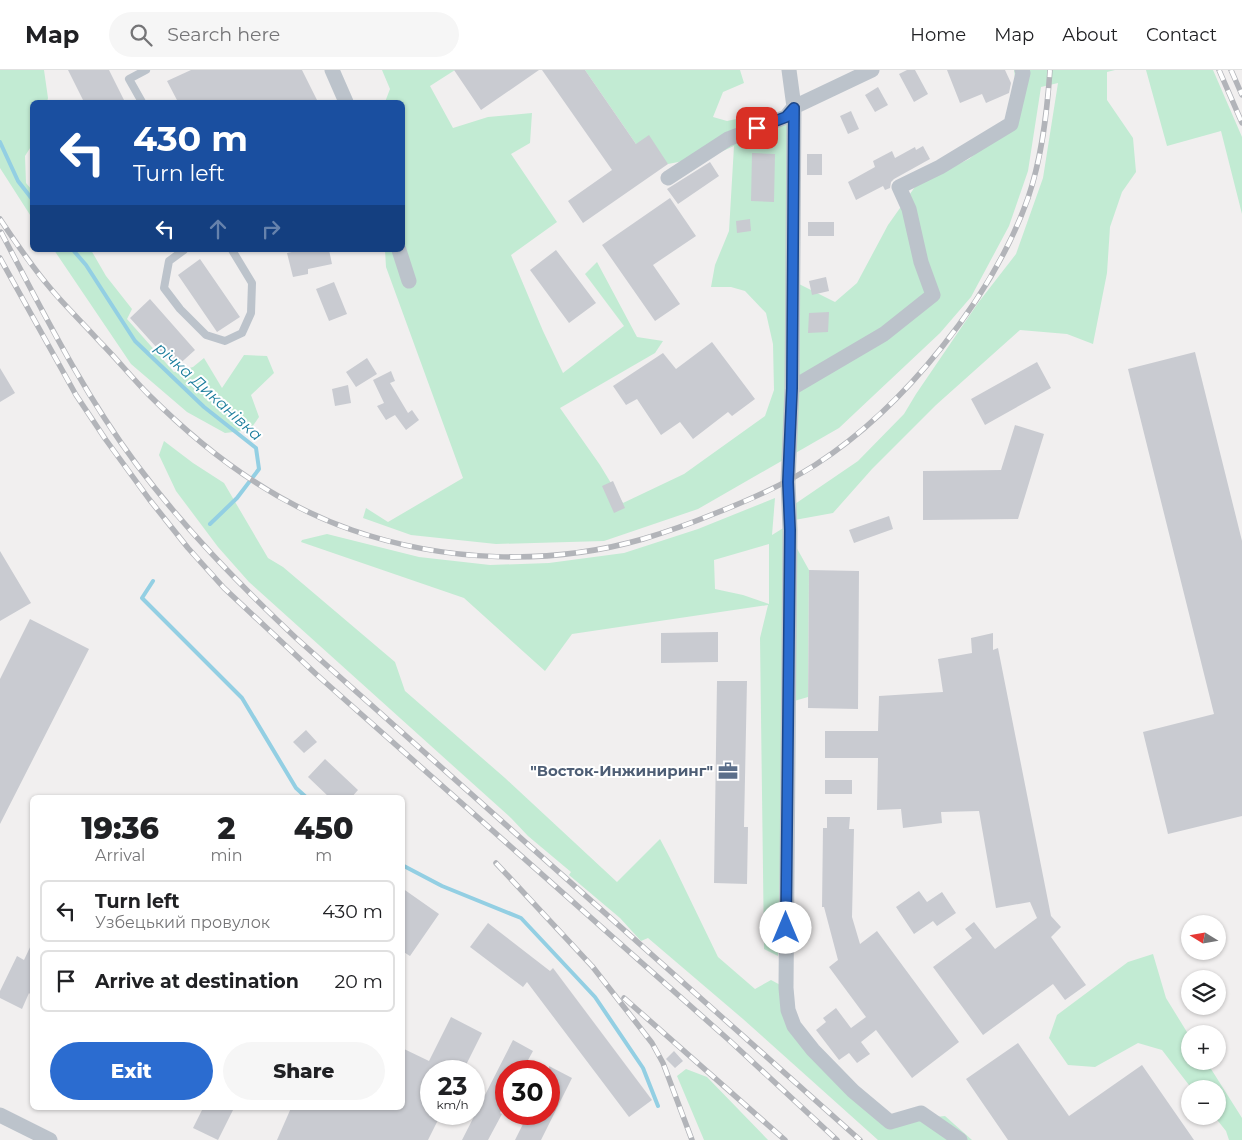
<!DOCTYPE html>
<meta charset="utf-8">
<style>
body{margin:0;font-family:Montserrat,sans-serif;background:#f6f6f6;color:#202124;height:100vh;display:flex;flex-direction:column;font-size:19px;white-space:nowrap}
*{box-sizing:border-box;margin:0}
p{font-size:16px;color:#757577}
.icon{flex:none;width:28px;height:28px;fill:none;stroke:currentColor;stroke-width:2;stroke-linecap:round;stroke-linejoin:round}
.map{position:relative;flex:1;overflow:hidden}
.side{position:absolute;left:30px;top:725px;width:375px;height:315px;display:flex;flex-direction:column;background:#fff;border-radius:8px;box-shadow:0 1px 4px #0004}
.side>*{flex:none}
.top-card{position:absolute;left:30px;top:30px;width:375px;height:152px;border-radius:8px;box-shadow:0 1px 4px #0004;background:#1a4fa0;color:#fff;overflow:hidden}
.needle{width:32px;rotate:281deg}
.controls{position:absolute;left:1181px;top:845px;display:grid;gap:10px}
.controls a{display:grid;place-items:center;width:45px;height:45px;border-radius:50%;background:#fff;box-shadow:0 1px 4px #0004;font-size:25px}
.speed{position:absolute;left:420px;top:990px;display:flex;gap:10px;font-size:25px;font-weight:700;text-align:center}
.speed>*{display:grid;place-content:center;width:65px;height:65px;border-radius:50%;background:#fff;box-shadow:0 1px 4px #0004;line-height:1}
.speed small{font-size:12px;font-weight:400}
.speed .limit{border:8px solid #d22;background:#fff;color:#111}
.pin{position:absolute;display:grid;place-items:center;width:42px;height:42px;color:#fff;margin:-21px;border-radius:10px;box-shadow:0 2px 8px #0006}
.me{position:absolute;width:55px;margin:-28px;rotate:0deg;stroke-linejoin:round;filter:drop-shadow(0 0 4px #0008)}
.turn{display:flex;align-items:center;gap:18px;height:105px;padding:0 20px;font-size:22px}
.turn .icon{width:65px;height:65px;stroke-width:2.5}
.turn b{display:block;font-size:35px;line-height:42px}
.lanes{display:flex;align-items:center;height:48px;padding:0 20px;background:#0003;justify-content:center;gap:25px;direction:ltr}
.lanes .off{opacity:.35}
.eta{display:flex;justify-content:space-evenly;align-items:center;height:85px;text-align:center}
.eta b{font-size:30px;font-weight:800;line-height:35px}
.action{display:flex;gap:10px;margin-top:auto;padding:10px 20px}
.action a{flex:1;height:58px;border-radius:30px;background:#2b6cd0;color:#fff;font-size:20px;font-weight:800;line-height:58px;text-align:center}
.action a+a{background:#f6f6f6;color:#202124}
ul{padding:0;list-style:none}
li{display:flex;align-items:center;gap:15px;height:62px;margin:0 10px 8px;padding:0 10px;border:2px solid #e0e0e0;border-radius:8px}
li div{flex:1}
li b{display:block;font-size:19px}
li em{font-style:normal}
header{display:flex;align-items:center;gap:30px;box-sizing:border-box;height:70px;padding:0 25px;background:#fff;border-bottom:1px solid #e0e0e0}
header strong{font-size:24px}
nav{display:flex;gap:28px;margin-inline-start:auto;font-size:18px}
.search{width:350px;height:45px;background:#f6f6f6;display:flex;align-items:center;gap:12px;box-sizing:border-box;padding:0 18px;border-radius:28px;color:#757577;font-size:19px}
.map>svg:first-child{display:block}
.green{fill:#c2ebd3;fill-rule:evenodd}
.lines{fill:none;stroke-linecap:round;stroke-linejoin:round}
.stream{stroke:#93cfe3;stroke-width:4}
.building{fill:#c9cbd1}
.service{stroke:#bcc3cb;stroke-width:8}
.minor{stroke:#bcc3cb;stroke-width:15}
.rail-casing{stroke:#b2b4b9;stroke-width:5.5}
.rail{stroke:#fff;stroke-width:4;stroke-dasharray:11;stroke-linecap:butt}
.route-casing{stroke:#1c4687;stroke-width:12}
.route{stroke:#2b6cd0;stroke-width:9}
.labels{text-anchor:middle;stroke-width:4;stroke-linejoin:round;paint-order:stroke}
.service-label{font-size:15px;font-weight:bold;fill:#4e5e75;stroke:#fff;text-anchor:end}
.water-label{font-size:16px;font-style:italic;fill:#1a7c9c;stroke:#fff}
</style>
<header>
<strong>Map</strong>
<div class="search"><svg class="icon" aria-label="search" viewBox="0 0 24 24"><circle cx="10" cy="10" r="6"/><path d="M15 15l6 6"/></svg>Search here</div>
<nav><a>Home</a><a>Map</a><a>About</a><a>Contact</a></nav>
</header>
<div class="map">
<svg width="1242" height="1070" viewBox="0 0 1242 1070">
<rect width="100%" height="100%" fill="#f1efef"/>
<!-- green -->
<path class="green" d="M0,0h44l4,28 -1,4h-15v43l-7,11 1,27 6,7v28l-32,-50z
M382,0h73l-25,16 23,42 35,-11 44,-4 -2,30 -19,11 46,68 -46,33 32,76 20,42 61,-47 -39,-52 12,-12 40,75 26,4 -8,12 -95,55 40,57 23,38 61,-29 81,-58 9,-26 -1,-46 -7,-31 -21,-22 -14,-4h-20l4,-22 14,-34 5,-85 -20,9 -46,9 -32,-20 -51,-74h155l4,13 -21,9 -10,25 14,4 47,-10 20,12 -1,158 42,21 22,-19 31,-58 29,-41 52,-25 42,-35 6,-31 -3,-23h101l-8,2v28l26,38 3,34 -14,20 -12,35 -3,46 -14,71 -26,-10 -47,-4 -84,75 -64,64 -39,44 -44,8 3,-15 66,-45 46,-47 12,-20 62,-91 38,-49 27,-76 15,-95 -17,4 -13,84 -19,55 -38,71 -31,36 -101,95 -141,81 -94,32 -108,3 -85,-9 -48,-17 3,-10 22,14 75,-44 -77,-211 -1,-17h17v-148h-17l5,-13z
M1146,0h67l29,67v77l-21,-83 -54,15z
M54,180h37l15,26 26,33 -5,10 47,53 19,-5 11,-9 18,30 22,-33 23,1 7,17 -23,22 8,22 -9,13 -25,3 -38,-21 -56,-48z
M164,371l29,22 31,20 44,75 15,9 112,95 10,29 100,87 112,104 43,-43 10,19 48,99 37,32 16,-9 15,8 8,38 96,96 55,-6 27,24h-94l-135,-121 -95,-81 -7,3 -21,-23 -51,-43 2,-3 -43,-36 -17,-18 -262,-236 -31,-35 -42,-56 -17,-36z
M775,428l-3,37 13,-8 24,43 -1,127 -24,7 -6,252 -14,-7 -4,-311 8,-33 -196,29 -27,37 -81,-73 -163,-56 1,-2 25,-6 92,23 71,8 59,-2 75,-10 74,-24zM769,474v60l-26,-9 -28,-6 -1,-29z
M1153,884l13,44 24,39v24h16l36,57v22h-13l-3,-9 -12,-15h4v-27h-26l-30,-39 -24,-7 -43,24 -27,-2 -19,-27 8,-23 71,-53z
M686,999l21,8 61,63h-64l-27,-64z"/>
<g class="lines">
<!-- stream -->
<path class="stream" d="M0,72l18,39 14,18
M73,180l13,15 49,76 69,66 52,41 3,21 -22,29 -27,26
M153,511l-11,17 100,100 54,90 11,10
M402,795l40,21 79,32 74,79 48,71 15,38"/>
</g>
<!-- building -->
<path class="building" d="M68,0h41l16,32h-41z
M191,0h111l16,32h-140l-11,-21z
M454,0h85l-58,40z
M542,0h43l51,74 13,-9 19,29 -85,59 -15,-22 44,-31z
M907,0h8l13,24 -14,8 -15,-28z
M947,0h58l6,13 -2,10 -23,10 -4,-9 -22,9z
M878,17l10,18 -13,7 -10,-17z
M851,41l8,18 -11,5 -8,-18z
M923,76l7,13 -36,20 -3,3 -1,6 -5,2 -2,-4 -27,14 -8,-18 27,-15 -2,-6 19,-10 3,7 20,-11 1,3z
M752,83l23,1 -1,48 -23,-1z
M807,84h15v21h-15z
M710,92l9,14 -41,28 -11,-15z
M670,128l26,38 -43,29 27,39 -25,17 -53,-76z
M750,149l1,12 -14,2 -1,-12z
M808,152h26v14h-26z
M301,180h28l3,14 -24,5v5l-15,3 -6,-24z
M556,180l40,53 -27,20 -39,-53z
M200,189l40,58 -23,15 -39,-57z
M826,207l3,14 -17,4 -3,-14z
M334,212l13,32 -18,7 -13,-32z
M150,229l45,51 -20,18 -45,-50z
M829,242l-1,20 -20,1 1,-20z
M712,272l43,57 -23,17 -4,-4 -35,27 -13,-17 -19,13 -24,-36 -11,6 -13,-19 50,-33 13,16z
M1195,282l47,189v275l-74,18 -25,-102 71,-18 -86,-345z
M367,288l10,16 -21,13 -10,-15z
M1037,292l14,26 -66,37 -14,-26z
M0,298l15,25 -15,9z
M391,301l4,10 -5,2 18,30 4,-3 7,10 -13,10 -11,-15 -9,5 -9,-14 7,-3 -11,-23z
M348,315l3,18 -16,3 -3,-17z
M1015,355l29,9 -26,85 -95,1v-49l78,-1z
M613,411l12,27 -11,5 -12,-27z
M889,446l4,13 -39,14 -5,-13z
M0,481l31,52 -31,18z
M809,500l50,1 -1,138 -50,-1z
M30,549l59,30 -89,175v-145z
M718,562v30l-57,1v-30z
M993,563v17l5,-2 53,268 10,11 -10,10 35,48 -21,15 -12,-16 -70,51 -50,-68 39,-29 -7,-9 9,-7 21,27 42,-31 -7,-16 -34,6 -17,-97 -38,1 1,11 -39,5 -2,-19 -24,1 1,-52h-53v-27h53l1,-35 64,-4 -5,-33 34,-6 -1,-15z
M717,611h30l-3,146h4l-1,57 -33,-1z
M306,660l11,12 -13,11 -11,-11z
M325,689l33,31 -7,8h-21l-22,-21z
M825,710h27v14h-27z
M827,747h23l-1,12h5l-2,88 8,27 17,-13 82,111 -47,36 -36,-48 -15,12 9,12 -13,9 -8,-10 -10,7 -23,-30 10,-8 -3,-4 13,-10 15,20 15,-11 -37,-50 9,-7 -14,-53h-2l1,-79h4z
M402,818l37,26 -29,42 -8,-5z
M919,821l8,11 15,-10 14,21 -19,13 -4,-5 -19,13 -18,-27z
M488,853l62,48 3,-3 99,132 -23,17 -102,-135 -4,5 -53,-40z
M32,873v53l-3,-3 -7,16 -22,-11v-7l17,-35 7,4z
M451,947l31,16 -19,38h-32v43h10l-13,26h-151l14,-32h111v-60l27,13z
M513,970l20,11 -11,20h-16v31l-6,11 2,1 -14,26h-26z
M1018,973l51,73 73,-51 52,75h-186l-42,-61z
M674,981l9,10 -8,7 -9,-9z
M549,996l23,12 -31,62h-26l13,-26h21z
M203,1038h31l-16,32 -25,-12z"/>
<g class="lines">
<!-- service -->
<path class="service" d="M142,32l-13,-23 17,-9
M184,180l-15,11 -5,27 16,21 26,26 19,6 17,-8 9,-20 1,-30 -20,-33"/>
<!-- minor -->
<path class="minor" d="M332,0l14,32
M789,0l5,37 -2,281 -4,94 2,48 -4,458 2,22 6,16 19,24 40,41 37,31 31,-9 39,27
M668,108l60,-39 58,-22 8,-10 78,-37
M399,180l10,31
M792,318l92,-54 49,-39 -12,-33 -12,-53 -10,-22 41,-20 71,-43 12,-51 -1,-3
M0,1045l50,25"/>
<defs>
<path id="rail" d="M1219,0l23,53
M1231,0l11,25
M0,149c16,24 32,48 51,70 15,18 33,35 49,53 17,17 32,36 49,53 58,58 125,108 203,135 92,32 197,36 291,9 23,-7 46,-15 68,-24 36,-14 71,-29 104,-50 89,-57 178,-168 213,-267 14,-41 19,-85 22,-128
M1,162c42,80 82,161 136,233 47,63 102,119 159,173l564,502
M0,188l76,137 30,45 43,59 39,49 36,40 93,87 413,366 107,99
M496,793l96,103 60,77 11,20 29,77
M624,928l161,142"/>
</defs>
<!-- rail casing -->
<use href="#rail" class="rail-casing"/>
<!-- rail -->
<use href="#rail" class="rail"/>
</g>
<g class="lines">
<defs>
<path id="route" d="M757,58l29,-11 8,-9 -2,280 -4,94 2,48 -4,398"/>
</defs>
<!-- route casing -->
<use href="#route" class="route-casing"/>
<!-- route -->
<use href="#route" class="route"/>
</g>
<!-- icons -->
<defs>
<symbol id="office-bare" viewBox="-9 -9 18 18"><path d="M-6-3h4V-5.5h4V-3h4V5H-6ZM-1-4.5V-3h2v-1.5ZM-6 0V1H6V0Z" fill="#5c6f8a" stroke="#fff" stroke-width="2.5" paint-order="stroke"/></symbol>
</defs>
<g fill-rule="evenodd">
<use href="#office-bare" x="714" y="687" width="28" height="28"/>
</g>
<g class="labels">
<!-- service labels -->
<g class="service-label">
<text x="713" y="706">"Восток-Инжиниринг"</text>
</g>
<!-- water labels -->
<g class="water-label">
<text transform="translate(209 321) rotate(42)" y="6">річка Диканівка</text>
</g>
</g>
</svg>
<div class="controls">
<a><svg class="needle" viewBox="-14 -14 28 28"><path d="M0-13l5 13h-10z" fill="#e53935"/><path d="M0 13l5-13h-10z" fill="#757577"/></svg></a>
<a><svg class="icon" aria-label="layers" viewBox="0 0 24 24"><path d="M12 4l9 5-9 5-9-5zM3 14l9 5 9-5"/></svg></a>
<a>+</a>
<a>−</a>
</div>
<div class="speed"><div>23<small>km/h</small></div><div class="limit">30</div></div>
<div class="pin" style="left:757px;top:58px;background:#d93025"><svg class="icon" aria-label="arrive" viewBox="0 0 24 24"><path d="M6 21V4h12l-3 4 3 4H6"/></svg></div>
<svg class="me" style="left:786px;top:858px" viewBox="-20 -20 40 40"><circle r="19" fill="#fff"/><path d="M0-13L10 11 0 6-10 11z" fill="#2b6cd0"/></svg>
<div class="top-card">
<div class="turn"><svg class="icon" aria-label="left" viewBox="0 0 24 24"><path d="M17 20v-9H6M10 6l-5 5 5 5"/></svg><div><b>430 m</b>Turn left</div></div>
<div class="lanes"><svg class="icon" aria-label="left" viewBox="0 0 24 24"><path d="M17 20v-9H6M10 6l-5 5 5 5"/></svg><svg class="icon off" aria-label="ahead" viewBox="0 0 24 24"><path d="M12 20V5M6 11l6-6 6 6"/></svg><svg class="icon off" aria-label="right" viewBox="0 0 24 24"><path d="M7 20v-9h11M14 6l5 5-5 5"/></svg></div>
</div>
<section class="side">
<div class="eta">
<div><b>19:36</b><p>Arrival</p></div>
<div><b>2</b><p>min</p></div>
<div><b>450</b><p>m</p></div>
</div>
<ul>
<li><svg class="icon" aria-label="left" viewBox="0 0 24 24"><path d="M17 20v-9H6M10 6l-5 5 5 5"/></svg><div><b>Turn left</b><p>Узбецький провулок</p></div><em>430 m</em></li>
<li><svg class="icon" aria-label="arrive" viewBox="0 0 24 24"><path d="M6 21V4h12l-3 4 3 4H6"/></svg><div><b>Arrive at destination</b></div><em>20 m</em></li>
</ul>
<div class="action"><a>Exit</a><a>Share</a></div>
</section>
</div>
